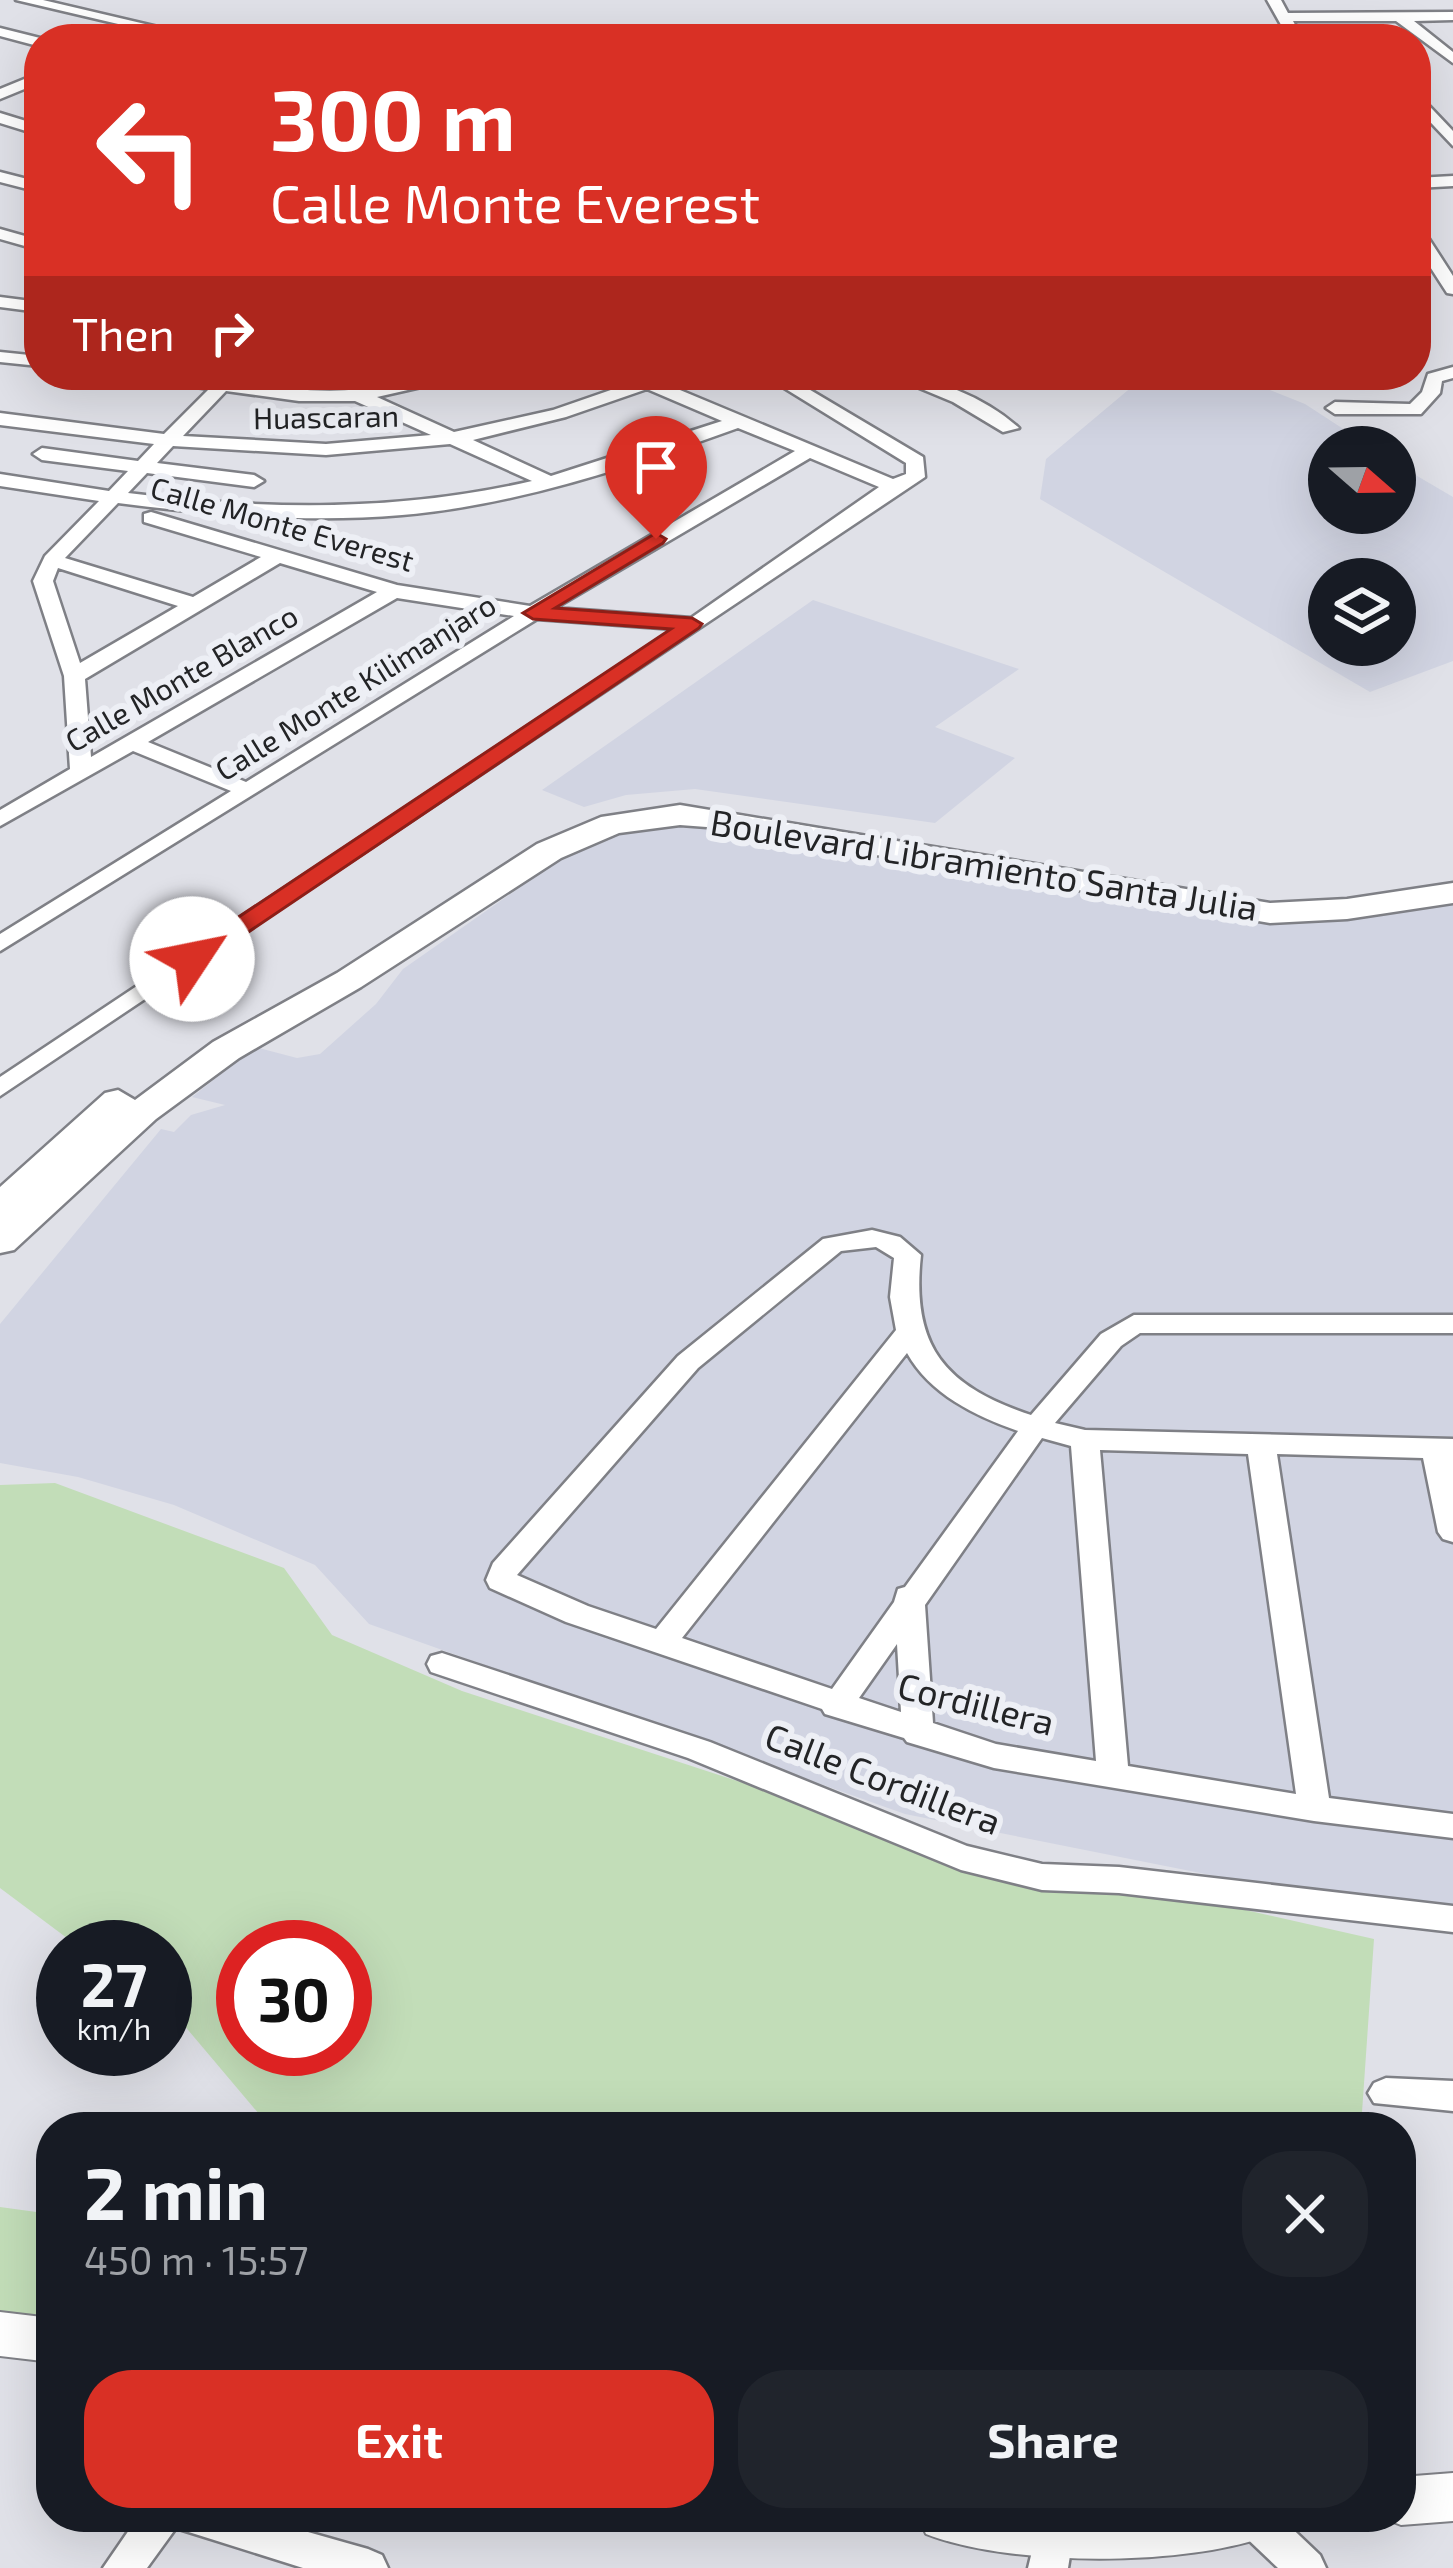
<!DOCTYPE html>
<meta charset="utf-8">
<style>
body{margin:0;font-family:"Exo 2",sans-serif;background:#20242c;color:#f1f3f6;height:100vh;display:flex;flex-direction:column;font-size:45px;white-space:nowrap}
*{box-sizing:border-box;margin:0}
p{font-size:39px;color:#9ea1a6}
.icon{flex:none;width:66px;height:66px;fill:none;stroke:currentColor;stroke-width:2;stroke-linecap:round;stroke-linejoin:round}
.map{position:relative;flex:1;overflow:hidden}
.panel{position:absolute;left:36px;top:2112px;width:1380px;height:420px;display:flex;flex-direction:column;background:#171b24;border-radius:48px;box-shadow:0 12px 48px #0002}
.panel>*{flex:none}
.hud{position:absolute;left:24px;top:24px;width:1407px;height:366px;border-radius:48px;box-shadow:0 12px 48px #0002;background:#d93025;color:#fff;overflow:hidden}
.needle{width:78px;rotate:110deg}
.tools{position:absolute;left:1308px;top:426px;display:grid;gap:24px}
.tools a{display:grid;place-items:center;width:108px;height:108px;border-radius:50%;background:#171b24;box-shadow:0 12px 48px #0002;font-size:60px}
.speed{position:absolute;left:36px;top:1920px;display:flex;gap:24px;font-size:60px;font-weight:700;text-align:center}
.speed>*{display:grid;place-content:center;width:156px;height:156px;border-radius:50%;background:#171b24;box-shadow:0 12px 48px #0002;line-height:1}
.speed small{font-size:30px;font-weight:400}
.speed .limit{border:18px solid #d22;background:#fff;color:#111}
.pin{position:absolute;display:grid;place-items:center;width:102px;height:102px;color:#fff;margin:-123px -51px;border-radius:50% 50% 50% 0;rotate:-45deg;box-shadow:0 0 12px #0007}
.pin .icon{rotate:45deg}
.me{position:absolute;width:132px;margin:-66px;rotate:56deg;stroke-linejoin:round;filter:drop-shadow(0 0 9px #0008)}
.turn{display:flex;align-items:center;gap:42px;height:252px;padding:0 48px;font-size:54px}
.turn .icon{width:156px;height:156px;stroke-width:2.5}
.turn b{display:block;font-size:84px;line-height:102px}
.then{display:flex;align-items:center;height:114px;padding:0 48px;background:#0003;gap:24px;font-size:45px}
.round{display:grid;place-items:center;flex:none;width:126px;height:126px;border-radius:48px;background:#20242c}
.summary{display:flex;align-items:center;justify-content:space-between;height:204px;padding:0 48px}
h1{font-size:72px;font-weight:700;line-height:90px}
.cta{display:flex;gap:24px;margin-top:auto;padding:24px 48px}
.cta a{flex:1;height:138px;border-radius:48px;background:#d93025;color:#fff;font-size:48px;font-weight:700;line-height:138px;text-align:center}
.cta a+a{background:#20242c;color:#f1f3f6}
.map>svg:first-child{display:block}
.built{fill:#d1d4e2;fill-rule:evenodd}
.green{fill:#c2ddb8;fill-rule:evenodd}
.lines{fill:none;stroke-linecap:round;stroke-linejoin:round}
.street-casing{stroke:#7f8086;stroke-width:5}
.secondary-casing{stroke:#7f8086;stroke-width:4}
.primary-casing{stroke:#7f8086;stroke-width:5}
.street{fill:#fff;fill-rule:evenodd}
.secondary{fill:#fff;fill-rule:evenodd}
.primary{fill:#fff;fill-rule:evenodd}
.route{fill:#d93025;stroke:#8d1f18;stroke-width:3}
.labels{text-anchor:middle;stroke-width:12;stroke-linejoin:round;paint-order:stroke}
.far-street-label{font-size:30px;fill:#232426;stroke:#edeff5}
.street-label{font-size:36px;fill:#232426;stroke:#edeff5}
</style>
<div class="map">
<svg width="1453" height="2568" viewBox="0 0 1453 2568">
<rect width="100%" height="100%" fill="#e0e1e8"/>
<!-- built -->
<path class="built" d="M1146,375h87l72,29 66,43h-42v66h66v-50l58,34v164l-83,31 -330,-193 6,-40zM1329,579h66v66h-66z
M813,600l206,69 -84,58 80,31 -80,65 -240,-34 -69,6 -42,12 -42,-17z
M680,823l544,92 229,-17v1015l-82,-6 -466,-93 -536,-190 -54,-59 -141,-60 -96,-28 -78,-14v-139l161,-195 13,3 17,-17 34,-10 -33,-8 63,-50 42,11 23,-4 56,-50 27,-35 166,-116 55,-23z"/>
<!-- green -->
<path class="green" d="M55,1483l229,85 48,67 130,56 416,136 496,112 -13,188h-1091l-87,-103 -18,-13v-64h-86l-79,-59v-403zM243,1947h102v102h-102z
M0,2207l51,7v106l-51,-6z"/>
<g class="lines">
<defs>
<path id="street" d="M16,0h27l166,39h-27z
M1267,0h14l7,13 165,-1v8l-39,1 39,31v11l-57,-42h-103l10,18h-14z
M0,28l44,11h-5v7l-5,-1 -34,-9z
M39,73v10l-39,16v-10z
M1416,92l37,39v15l-37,-39z
M0,113l39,12v10l-39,-12z
M0,172l39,10v10l-39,-10z
M1453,176v10l-37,2v-10z
M1416,227l6,1 31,48v18l-6,-1 -31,-48z
M0,229l39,11v10l-39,-11z
M0,297l39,5v10l-39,-5z
M0,352l39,4v10l-39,-4z
M1453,367v11l-11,3 -2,12 -19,21h-86l-9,-6 9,-6 75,2 12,-12 6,-18z
M142,375l76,4 23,-4 -5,7c41,5 82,12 124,7 39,-4 74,-14 114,-14l-97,22 77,35 99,-22 78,-27 -8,-8h21l249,104 13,-5v-11l-143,-88h22l138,82 2,20 -925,619v-19l674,-448 -137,-10 -537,332v-17l231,-143 -98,-40 -133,75v-16l70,-41 -6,-93 -31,-95 12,-25 54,-55 -99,-15v-12l109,17 19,-20 -86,-11 -9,-6 9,-6 96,13 16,-17 -154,-19v-12l164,21 45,-45 -58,-9zM647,389l75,32 -171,55 -78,-36 93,-23zM226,391l73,10h56l76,34 -105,9 -143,-8zM738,428l57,23 -265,155 -133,-21 -246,-73 -7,2v8l117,35 -68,40 -128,-39 53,-55c94,12 189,20 284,12 115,-10 228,-48 336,-87zM450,444l82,37c-135,31 -268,29 -404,12l19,-20 107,14 10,-6 -10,-6 -97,-12 16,-17 153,9zM810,458l69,29 -188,131 -136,-10zM280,563l97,29 -286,165 -6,-78zM58,568l120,38 -98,57 -27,-82zM397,598l117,18 -268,166 -98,-40z
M888,375c44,0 98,23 131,53l-16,4 -50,-30z
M872,1230l28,7 21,18c-10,91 23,131 110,160l70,-81 33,-19h319v18h-313l-19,13 -66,77 30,7 368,9v103l-10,-3 -5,-7 -15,-74 -146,-4 52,344 124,16v24l-139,-17 -320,-53 -87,-26 -3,-4 -79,-24 -3,-5 -256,-87 -76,-34 -4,-8 7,-17 185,-207 145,-117zM876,1247l18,11 -4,39 6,33 -240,299 -68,-23 -71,-31 181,-207 143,-117zM907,1353c23,41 68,63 111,78l-113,156 -7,2 -4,13 -62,87 -150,-51zM1042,1438l29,8 25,315 -100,-17 -63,-21 -8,-118zM1100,1450l148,4 48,340 -168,-28zM897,1644l4,68 -42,-14z
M442,1653l268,89 257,104 75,18 77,3 334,39v26l-334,-39 -77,-3 -81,-20 -273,-112 -257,-86 -4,-8 4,-8z
M1386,2078l67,3v30l-79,-8 -6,-10 6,-10z
M138,2517h117l113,32 14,6 6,13h-85l-127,-40 -29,40h-44z
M1232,2517h48l40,38 6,13h-48l-40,-38z
M1040,2518h28l6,13 -6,37h-40z"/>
<path id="secondary" d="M0,2312l51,6v44l-51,-6z
M1453,2473v48l-52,4 -18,-7 18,-1v-40z
M918,2517h363l-8,17c-85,33 -262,33 -347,0z"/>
<path id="primary" d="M680,805l590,98 77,-4 106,-16v20l-106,16 -77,4 -550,-95 -40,-3 -61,8 -58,25 -200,129 -122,71 -83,61 -142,131 -14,3v-66l105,-94 13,-3 17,10 78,-58 124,-69 200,-129 64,-27z"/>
</defs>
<!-- street casing -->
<use href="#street" class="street-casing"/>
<!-- secondary casing -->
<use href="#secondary" class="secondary-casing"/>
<!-- primary casing -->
<use href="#primary" class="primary-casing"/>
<!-- street -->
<use href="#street" class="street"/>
<!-- secondary -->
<use href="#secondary" class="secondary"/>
<!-- primary -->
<use href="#primary" class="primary"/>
</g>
<!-- route -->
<path class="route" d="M656,533l10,6 -3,4 -108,65 137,10 10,6 -3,4 -498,336h-18v-10l488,-325 -138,-10 -10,-6z"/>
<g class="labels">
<!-- far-street labels -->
<g class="far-street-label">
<text transform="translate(326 418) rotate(-1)" y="10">Huascaran</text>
<text transform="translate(282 525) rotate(16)" y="10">Calle Monte Everest</text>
<text transform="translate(182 679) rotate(-30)" y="10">Calle Monte Blanco</text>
<text transform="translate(356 688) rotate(-32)" y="10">Calle Monte Kilimanjaro</text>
</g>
<!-- street labels -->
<g class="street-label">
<text transform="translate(984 865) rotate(9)" y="13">Boulevard Libramiento Santa Julia</text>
<text transform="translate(976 1704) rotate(14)" y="13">Cordillera</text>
<text transform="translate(883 1779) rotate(21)" y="13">Calle Cordillera</text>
</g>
</g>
</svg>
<div class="tools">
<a><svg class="needle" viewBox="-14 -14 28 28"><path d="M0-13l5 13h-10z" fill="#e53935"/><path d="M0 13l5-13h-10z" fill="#9ea1a6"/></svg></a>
<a><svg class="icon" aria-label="layers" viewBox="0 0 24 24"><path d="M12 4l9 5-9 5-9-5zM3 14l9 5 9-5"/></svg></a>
</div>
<div class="speed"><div>27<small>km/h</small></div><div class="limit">30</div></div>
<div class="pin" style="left:656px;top:539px;background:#d93025"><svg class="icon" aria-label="arrive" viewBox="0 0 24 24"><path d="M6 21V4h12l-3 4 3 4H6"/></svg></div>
<svg class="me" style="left:192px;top:959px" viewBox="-20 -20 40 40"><circle r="19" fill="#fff"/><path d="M0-13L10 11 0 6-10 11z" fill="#d93025"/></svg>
<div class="hud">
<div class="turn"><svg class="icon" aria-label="left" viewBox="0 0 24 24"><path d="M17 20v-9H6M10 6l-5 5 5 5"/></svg><div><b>300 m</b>Calle Monte Everest</div></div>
<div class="then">Then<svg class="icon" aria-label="right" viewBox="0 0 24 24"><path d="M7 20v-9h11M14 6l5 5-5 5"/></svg></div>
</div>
<section class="panel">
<div class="summary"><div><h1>2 min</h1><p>450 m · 15:57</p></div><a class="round"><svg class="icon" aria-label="close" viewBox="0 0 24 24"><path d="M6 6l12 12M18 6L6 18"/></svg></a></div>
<div class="cta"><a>Exit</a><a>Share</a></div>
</section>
</div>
